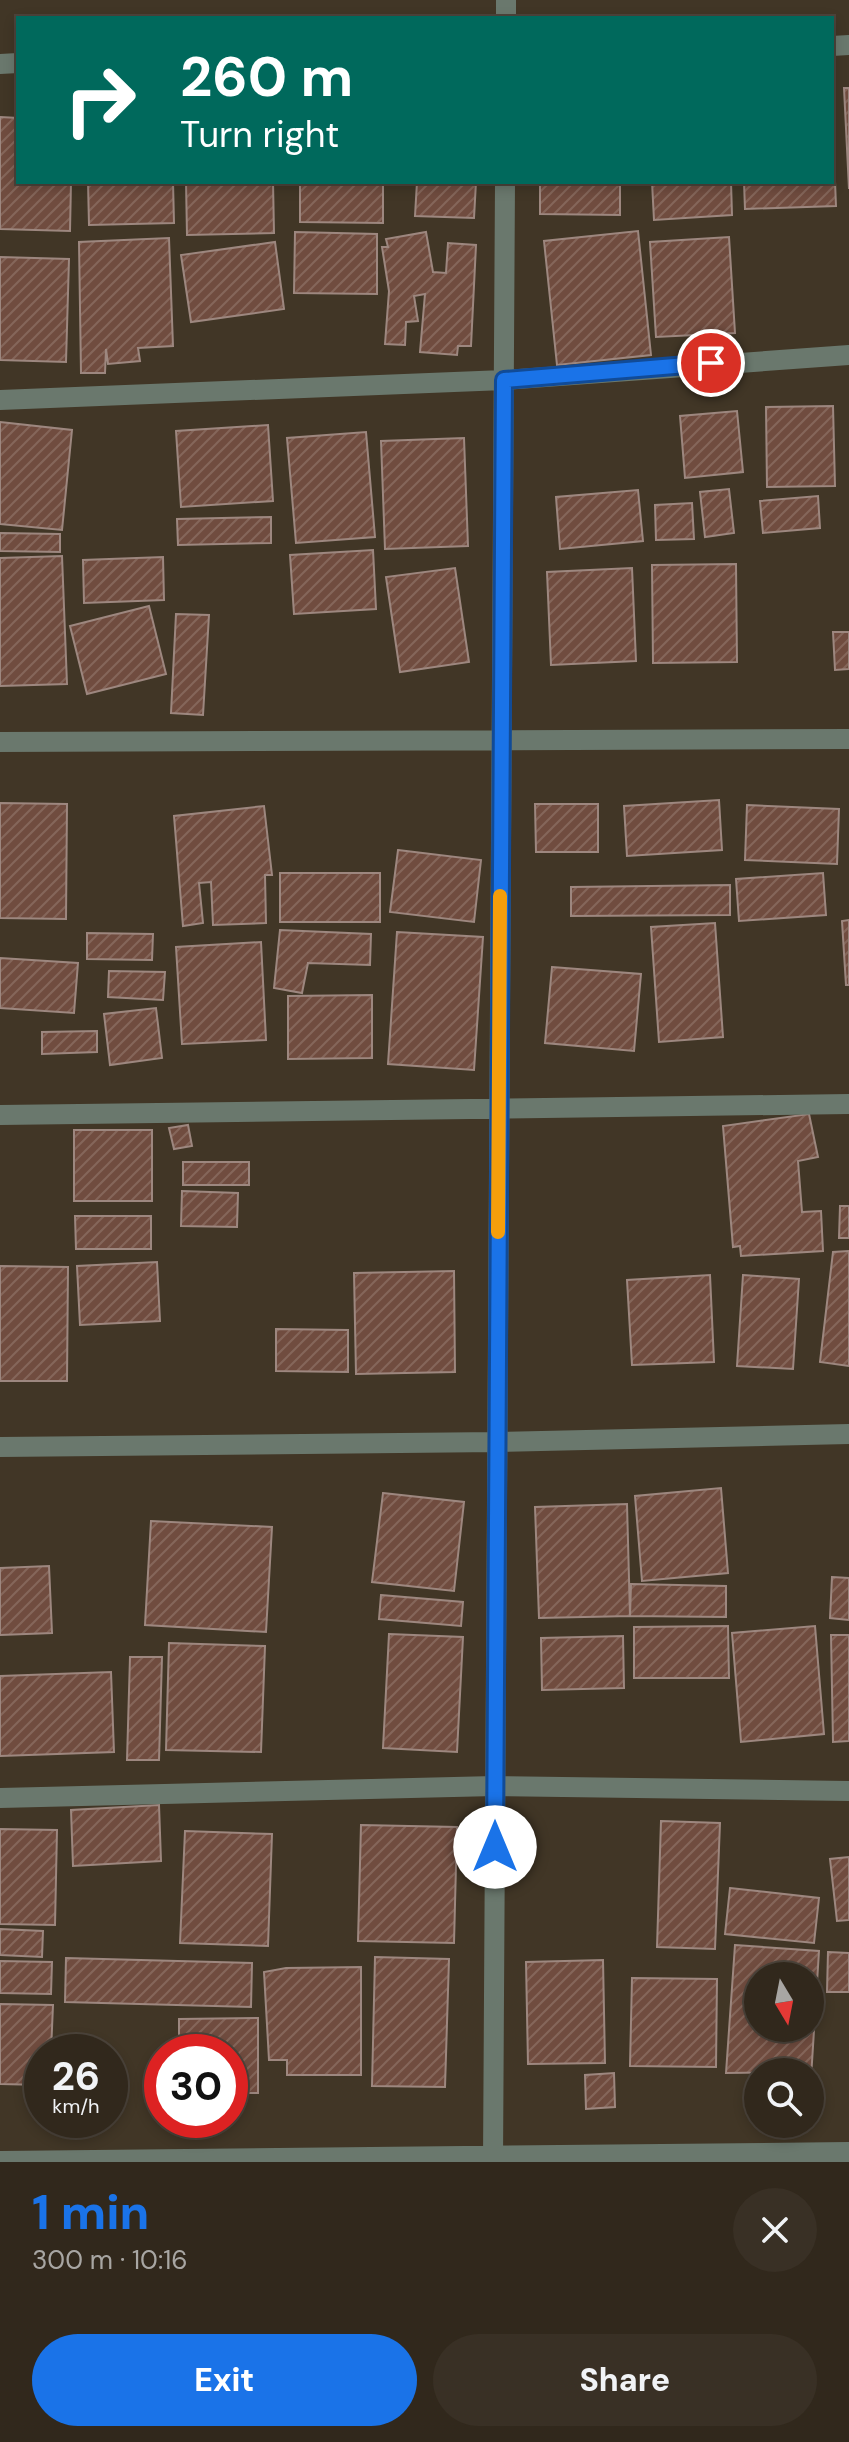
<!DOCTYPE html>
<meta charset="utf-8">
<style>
body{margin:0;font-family:"DM Sans",sans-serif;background:#393025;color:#f1f3f6;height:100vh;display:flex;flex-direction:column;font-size:30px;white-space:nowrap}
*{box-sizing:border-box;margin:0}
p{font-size:26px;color:#a8a6a3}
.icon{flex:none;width:44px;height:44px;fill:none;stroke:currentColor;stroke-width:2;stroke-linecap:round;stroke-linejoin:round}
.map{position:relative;height:2162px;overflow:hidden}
.drawer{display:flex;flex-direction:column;background:#31281c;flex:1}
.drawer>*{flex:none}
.top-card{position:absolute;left:16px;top:16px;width:818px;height:168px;border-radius:0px;box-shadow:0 4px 12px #0003,0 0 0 2px #4c443b;background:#00695c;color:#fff;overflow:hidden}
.needle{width:52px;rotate:170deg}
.controls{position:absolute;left:744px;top:1962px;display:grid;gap:16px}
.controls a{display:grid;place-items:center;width:80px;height:80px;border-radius:50%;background:#31281c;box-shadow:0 4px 12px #0003,0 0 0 2px #4c443b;font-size:40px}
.speed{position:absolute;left:24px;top:2034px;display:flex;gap:16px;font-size:40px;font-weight:700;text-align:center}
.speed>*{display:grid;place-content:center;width:104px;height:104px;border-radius:50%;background:#31281c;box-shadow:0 4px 12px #0003,0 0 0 2px #4c443b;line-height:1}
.speed small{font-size:20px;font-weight:400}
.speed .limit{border:12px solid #d22;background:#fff;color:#111}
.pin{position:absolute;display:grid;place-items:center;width:68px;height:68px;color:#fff;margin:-34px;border:4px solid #fff;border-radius:50%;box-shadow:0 2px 8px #0007}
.me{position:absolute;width:88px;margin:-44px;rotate:0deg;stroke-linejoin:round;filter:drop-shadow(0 0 6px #0008)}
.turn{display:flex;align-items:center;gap:28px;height:168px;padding:0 32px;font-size:36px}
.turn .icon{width:104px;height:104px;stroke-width:2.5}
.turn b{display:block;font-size:56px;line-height:68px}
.round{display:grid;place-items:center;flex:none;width:84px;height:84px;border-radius:42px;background:#393025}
.summary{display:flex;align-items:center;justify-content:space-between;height:136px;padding:0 32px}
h1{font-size:48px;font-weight:800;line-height:60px;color:#1a73e8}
.action{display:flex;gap:16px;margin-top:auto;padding:16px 32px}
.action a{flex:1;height:92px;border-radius:48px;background:#1a73e8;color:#fff;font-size:32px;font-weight:800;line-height:92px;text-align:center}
.action a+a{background:#393025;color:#f1f3f6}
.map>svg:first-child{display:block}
.building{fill:url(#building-hatch);stroke:#9d877f;stroke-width:2;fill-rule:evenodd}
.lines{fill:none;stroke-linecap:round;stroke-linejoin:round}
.minor{stroke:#6a786d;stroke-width:20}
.route-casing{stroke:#114b97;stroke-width:20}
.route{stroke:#1a73e8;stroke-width:14}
.slow{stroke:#f59e0b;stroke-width:14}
</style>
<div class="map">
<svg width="849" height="2162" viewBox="0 0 849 2162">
<defs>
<pattern id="building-hatch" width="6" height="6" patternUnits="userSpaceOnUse" patternTransform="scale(2)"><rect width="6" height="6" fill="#704c3f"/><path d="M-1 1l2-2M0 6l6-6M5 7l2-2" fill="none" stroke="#85665a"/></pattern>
</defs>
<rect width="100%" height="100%" fill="#413626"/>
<!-- building -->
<path class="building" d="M844,88h5v101z
M832,107l4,99 -91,3 -1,-27h88z
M0,117l18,1v64h53l-1,49 -70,-2z
M88,182h85l1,41 -85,2z
M186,182h87l1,51 -87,2z
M300,182h83v41l-83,-1z
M417,182h59l-2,36 -59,-2z
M540,182h80v33l-80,-1z
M652,182h79l1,33 -78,5z
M638,231l13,124 -94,10 -13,-124z
M295,232l82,2v60l-83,-1z
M426,232l7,40 13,1 2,-30 28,2 -5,101h-13l-1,9 -37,-3 5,-58 -11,2 4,25 -12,1 -1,23 -20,-1 4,-53 -7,-44h6l-2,-8z
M729,237l6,96 -79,4 -6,-95z
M169,238l4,108 -35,2 2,13 -32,3 -2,-15 -1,24h-24l-2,-131z
M275,242l9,67 -93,13 -10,-67z
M0,257l69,2 -3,103 -66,-2z
M833,406l2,80 -68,1 -1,-80z
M737,411l6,61 -58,6 -5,-62z
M0,422l72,8 -10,100 -62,-6z
M268,425l5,76 -92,6 -5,-76z
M366,432l9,105 -79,6 -9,-105z
M464,438l4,108 -83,3 -4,-108z
M729,489l5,44 -29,4 -5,-45z
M638,490l5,51 -83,8 -4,-52z
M818,496l2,32 -57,5 -3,-32z
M692,503l2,36 -38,1 -1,-35z
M271,517v26l-93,2 -1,-26z
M0,533l60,1v18l-60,-1z
M373,550l3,59 -82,5 -4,-59z
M62,556l5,128 -67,2v-128z
M163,557l1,43 -80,3 -1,-43z
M736,564l1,98 -84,1 -1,-98z
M455,568l14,94 -69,10 -14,-95z
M632,568l4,93 -85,4 -4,-93z
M149,606l17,68 -79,20 -17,-68z
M176,614l33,1 -6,100 -32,-2z
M833,632h16v37l-14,1z
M719,800l3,50 -95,6 -3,-50z
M0,803l67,1 -1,115 -66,-1z
M535,804h63v48h-62z
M747,805l92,4 -2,55 -92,-4z
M264,806l8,69h-7l1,48 -53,2 -2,-43 -12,1 4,40 -20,3 -9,-110z
M398,850l83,10 -7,62 -84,-10z
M280,873h100v49h-100z
M823,873l3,42 -87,6 -3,-42z
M730,885v30l-159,1v-29z
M849,920v65h-3l-4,-64z
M715,923l8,114 -64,5 -8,-115z
M280,930l91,4 -1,31 -62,-2 -6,30 -28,-5z
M397,932l86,5 -9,133 -86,-6z
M87,933l66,1 -1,26 -65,-1z
M261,942l5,98 -84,4 -6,-97z
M0,958l78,5 -4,50 -74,-5z
M552,967l89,7 -7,77 -89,-8z
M109,971l56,1 -2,28 -55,-3z
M372,995v63l-84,1v-63z
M156,1008l6,50 -52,7 -6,-51z
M97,1031v21l-55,2v-22z
M809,1114l9,43 -20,4 4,51 19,-1 2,40 -82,5 -1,-10 -7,1 -10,-121z
M188,1125l4,21 -18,3 -5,-21z
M74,1130h78v71h-78z
M183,1162h66v23h-66z
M182,1191l56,2 -1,34 -56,-1z
M840,1206h9v32h-10z
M75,1216h76v33h-75z
M849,1251v115l-29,-4 13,-110z
M157,1262l3,59 -80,4 -3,-59z
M0,1266l68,1 -1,114h-67z
M454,1271l1,101 -99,2 -2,-101z
M710,1275l4,87 -82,3 -5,-85z
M743,1275l56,4 -6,90 -56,-3z
M276,1329l72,1v42l-72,-1z
M721,1488l7,85 -86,8 -7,-85z
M383,1493l81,9 -10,89 -82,-9z
M627,1504l3,112 -91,2 -4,-111z
M151,1521l121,6 -6,105 -121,-7z
M49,1566l3,67 -52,2v-67z
M832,1577l17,1v42l-19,-2z
M631,1584l95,2v31l-96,-1z
M381,1595l82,7 -2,24 -82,-7z
M728,1626l1,52h-95v-51z
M815,1626l9,108 -83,8 -9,-109z
M389,1634l74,3 -6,115 -74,-4z
M831,1635h18v106l-16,1z
M623,1636l1,52 -82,2 -1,-52z
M169,1643l96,3 -4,106 -95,-2z
M130,1657h32l-3,103h-32z
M111,1672l3,80 -114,4v-80z
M159,1805l2,56 -88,5 -2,-56z
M661,1821l59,2 -5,126 -58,-2z
M361,1825l96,2 -3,116 -96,-2z
M0,1829l57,1 -2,95 -55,-1z
M185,1831l87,3 -4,112 -88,-3z
M849,1857v63l-12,1 -7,-62z
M730,1888l89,10 -5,45 -89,-9z
M0,1929l43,2 -1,26 -42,-2z
M735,1945l84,6 -8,127 -1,-6 -84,1zM758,1976h52v52h-52z
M828,1952l21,1v39h-22z
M375,1957l74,2 -4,128 -73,-1z
M66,1958l186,5 -1,44 -186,-5z
M603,1960l2,103 -77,1 -2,-102z
M0,1961l52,1 -1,32 -51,-1z
M361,1967v108h-74v-15h-18l-5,-88 22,-4z
M632,1978l85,1 -1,88 -86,-1z
M0,2004l53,1 -2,47h-9v33l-42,-1z
M258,2018v75h-28v-41h-51v-33z
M614,2073l1,34 -29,2 -1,-34z"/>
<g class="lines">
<!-- minor -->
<path class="minor" d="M506,18v-18
M832,46l17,-1
M0,64l18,-1
M0,400l504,-20 345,-25
M0,742l849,-3
M0,1115l849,-11
M0,1447l497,-5 352,-8
M0,1798l495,-12 354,5
M0,2161l849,-9
M493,2162l12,-1980"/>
</g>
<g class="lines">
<defs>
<path id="route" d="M495,1847l9,-1467 207,-17"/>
</defs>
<!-- route casing -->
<use href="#route" class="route-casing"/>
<!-- route -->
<use href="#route" class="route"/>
<!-- slow -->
<path class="slow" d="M498,1232l2,-336"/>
</g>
</svg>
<div class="controls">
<a><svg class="needle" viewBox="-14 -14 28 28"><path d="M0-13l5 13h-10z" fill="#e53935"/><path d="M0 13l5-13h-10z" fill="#a8a6a3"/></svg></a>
<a><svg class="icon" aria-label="search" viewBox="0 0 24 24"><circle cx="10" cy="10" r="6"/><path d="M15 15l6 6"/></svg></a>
</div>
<div class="speed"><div>26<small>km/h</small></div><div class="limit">30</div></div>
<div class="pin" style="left:711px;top:363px;background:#d93025"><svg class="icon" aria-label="arrive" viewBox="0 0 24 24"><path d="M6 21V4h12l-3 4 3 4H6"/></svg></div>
<svg class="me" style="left:495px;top:1847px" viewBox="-20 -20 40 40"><circle r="19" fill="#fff"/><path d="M0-13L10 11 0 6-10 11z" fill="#1a73e8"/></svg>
<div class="top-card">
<div class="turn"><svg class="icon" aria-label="right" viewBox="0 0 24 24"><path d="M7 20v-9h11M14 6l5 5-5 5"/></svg><div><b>260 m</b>Turn right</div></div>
</div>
</div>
<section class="drawer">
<div class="summary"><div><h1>1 min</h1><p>300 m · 10:16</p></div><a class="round"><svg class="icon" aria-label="close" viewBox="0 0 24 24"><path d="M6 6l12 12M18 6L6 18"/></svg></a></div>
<div class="action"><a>Exit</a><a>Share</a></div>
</section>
